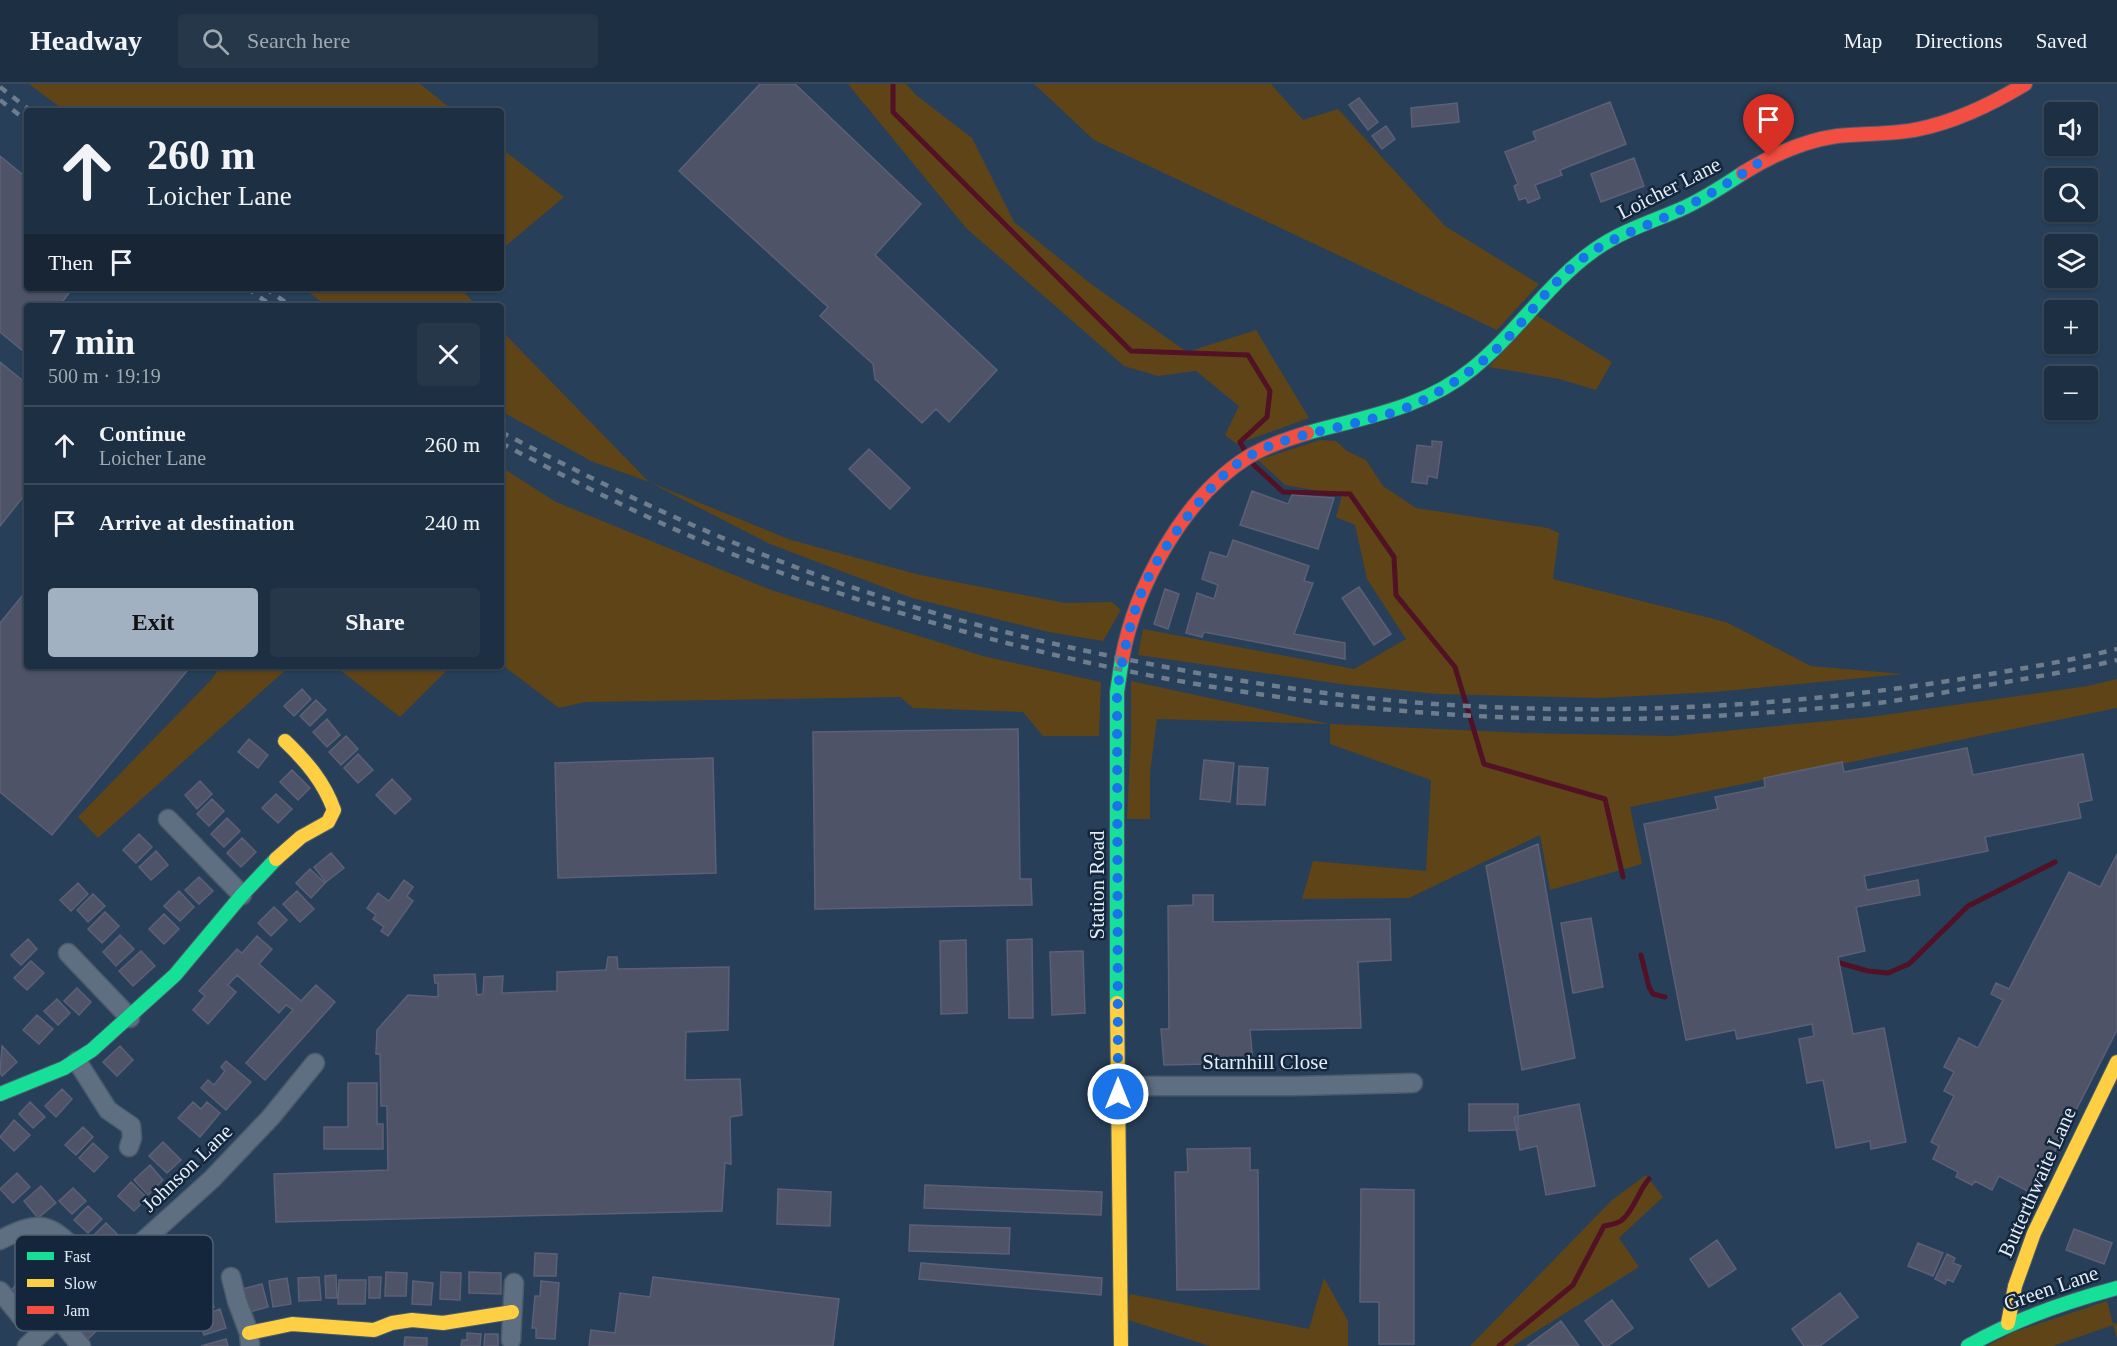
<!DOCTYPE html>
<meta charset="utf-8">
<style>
body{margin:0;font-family:Georgia,serif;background:#253749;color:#f1f3f6;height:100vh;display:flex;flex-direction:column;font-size:22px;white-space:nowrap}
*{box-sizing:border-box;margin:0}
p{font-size:20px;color:#a0a9b2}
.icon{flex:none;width:33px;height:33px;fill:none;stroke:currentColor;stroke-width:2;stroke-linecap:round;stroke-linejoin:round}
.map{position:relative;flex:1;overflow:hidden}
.sheet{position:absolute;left:24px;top:219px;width:480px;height:366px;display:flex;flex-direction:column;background:#1d2f42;border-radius:6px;box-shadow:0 2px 4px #0004,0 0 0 2px #3b4a5b}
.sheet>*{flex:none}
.banner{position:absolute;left:24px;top:24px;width:480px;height:183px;border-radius:6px;box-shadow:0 2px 4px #0004,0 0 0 2px #3b4a5b;background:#1d2f42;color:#f1f3f6;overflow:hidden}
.controls{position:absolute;left:2044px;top:18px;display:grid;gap:12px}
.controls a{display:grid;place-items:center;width:54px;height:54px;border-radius:6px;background:#1d2f42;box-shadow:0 2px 4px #0004,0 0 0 2px #3b4a5b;font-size:30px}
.pin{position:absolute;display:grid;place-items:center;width:51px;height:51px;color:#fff;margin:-62px -26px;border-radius:50% 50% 50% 0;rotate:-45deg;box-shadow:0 0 6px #0007}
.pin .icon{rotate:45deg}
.me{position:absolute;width:66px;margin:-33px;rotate:0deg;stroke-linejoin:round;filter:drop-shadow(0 0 4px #0008)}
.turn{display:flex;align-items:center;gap:21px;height:126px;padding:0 24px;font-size:27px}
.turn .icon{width:78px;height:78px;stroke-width:2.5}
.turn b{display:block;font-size:42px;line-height:51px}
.then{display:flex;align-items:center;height:57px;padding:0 24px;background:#0003;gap:12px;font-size:22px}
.round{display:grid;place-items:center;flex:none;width:63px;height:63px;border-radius:6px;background:#253749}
.headline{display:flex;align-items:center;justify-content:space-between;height:102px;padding:0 24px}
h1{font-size:36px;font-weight:600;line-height:45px}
.action{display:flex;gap:12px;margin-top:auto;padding:12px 24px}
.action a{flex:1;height:69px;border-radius:6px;background:#a2b1c1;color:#111;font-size:24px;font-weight:600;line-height:69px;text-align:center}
.action a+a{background:#253749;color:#f1f3f6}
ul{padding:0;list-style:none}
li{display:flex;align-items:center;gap:18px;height:78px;padding:0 24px;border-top:2px solid #3b4a5b}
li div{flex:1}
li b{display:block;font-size:22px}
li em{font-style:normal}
header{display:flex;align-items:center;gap:36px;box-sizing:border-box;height:84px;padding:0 30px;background:#1d2f42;border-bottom:2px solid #3b4a5b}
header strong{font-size:28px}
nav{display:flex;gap:33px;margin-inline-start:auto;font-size:21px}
.search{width:420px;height:54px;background:#253749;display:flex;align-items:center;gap:15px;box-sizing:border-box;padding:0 21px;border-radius:6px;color:#a0a9b2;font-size:22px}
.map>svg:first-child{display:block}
.green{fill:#5f4417}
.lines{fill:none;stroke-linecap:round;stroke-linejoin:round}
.stream{stroke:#521124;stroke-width:5}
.building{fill:#4e5368;stroke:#5c6076;stroke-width:1.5}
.street-casing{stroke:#4a5b6b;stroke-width:21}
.fast-casing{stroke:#4a5b6b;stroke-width:16}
.slow-casing{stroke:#4a5b6b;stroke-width:16}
.jam-casing{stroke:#4a5b6b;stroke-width:16}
.street{stroke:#5d6f81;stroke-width:18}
.fast{stroke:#16e098;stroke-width:14}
.slow{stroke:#ffcf43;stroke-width:14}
.jam{stroke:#f24e42;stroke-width:14}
.rail{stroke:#6e7d8d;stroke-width:4.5;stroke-dasharray:8 8;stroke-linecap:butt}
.route{stroke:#1a73e8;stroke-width:10;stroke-dasharray:0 18}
.labels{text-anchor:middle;stroke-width:5;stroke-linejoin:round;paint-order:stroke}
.street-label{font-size:21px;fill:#e4eefa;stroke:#13263b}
.key{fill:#13263b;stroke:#526274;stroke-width:1.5}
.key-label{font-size:16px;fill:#e4eefa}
</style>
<header>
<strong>Headway</strong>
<div class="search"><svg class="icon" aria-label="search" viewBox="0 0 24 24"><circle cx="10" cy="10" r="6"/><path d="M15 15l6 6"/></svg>Search here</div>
<nav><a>Map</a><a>Directions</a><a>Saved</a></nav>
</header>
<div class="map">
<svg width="2117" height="1262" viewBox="0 0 2117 1262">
<rect width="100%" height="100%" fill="#273f58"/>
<!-- green -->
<path class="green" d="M29,0h391l34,27h-389z
M848,0h58l10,11 56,43 42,84 77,62 96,68 69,-22 53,88 -72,26 -12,-9 14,-29 -43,-35 -38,5 -34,-10 -158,-138z
M1034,0h237l32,36 35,-11 107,117 94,58 -42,46 -403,-190z
M501,64l63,49 -63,53z
M303,204h157l17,18h-150z
M1536,231l76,47 -16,28 -37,-11 -70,-12z
M501,246l148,152 142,58 129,35 145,28 47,-1 9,8 -18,31 -54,-9 -137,-34 -142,-54 -121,-62 -58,-21 -90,-50z
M1320,356l16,1 11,10 19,9 17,26 33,22 132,20 11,5 -6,46 173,43 85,44 92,8 -189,18 -114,6 -163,-4 -89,-9 -210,-30 5,-26 211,40 52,-30 -39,-60 -12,-54 -19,-8 6,-22 -57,-10 -27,-25z
M501,383l55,35 215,88 212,66 118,26 -2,54h-56l-20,-24 -110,-4 -13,-11 -315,5 -26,6 -58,-44z
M221,582h69l-192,172 -20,-21 133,-137z
M335,582h116l-51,51z
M2117,595v29l-487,99 12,57 -92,26 -10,-55 -131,63 -107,1 11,-38 113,10 5,-91 -101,-36v-20l-173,-5 -7,54v46h-23l4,-82v-56l199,43 195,9 147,3 198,-19 218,-31z
M1646,1091l17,22 -44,41 20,29 -126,79h-43l142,-146z
M1324,1194l24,43v25h-138l-85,-27 5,-25 179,35z
M2107,1217l6,23 4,-1v16l-4,-14 -60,21h-66l27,-14z"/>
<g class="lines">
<!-- stream -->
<path class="stream" d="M893,0v28l238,239 117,4 22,36 -3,26 -27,25 5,9
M1253,380l30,28 67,2 44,63 2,38 59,72 29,97 121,35 18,78
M1641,871l8,32 4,7 12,3
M1840,879l28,8 20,2 21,-9 59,-58 87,-44
M1499,1262l74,-61 31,-59c5,-1 14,-2 18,-6 13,-11 16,-29 27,-41"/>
</g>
<!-- building -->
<path class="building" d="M760,0h35l126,120 -46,51 122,115 -48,52 -13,-13 -14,14 -47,-44 -2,-15 -53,-48 8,-9 -149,-136z
M1359,14l19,24 -10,8 -19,-25z
M1610,18l16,42 -66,26 2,5 -27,10 5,13 -12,5 -2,-5 -7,2 -5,-14 4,-2 -13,-32 31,-12 -3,-8z
M1457,19l2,19 -47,5 -1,-19z
M1386,42l9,13 -13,10 -10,-13z
M0,72l27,22v110h46l-14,18h-32v41l-4,4 -23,-19z
M1634,74l10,28 -43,16 -10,-28z
M0,278l27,22v108l-27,34z
M1432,357l10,1 -5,36 -9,-2 -1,8 -15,-2 5,-37 15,2z
M869,365l41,39 -20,21 -41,-40z
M1252,407l36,13 4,-9 42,3 -16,51 -78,-24z
M1233,456l76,26 -5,15 9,2 -19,51 51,9v16l-141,-27 -2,5 -16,-4 11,-40 17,6 4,-14 -16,-6 8,-27 17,5z
M1359,503l32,47 -17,11 -32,-47z
M1165,505l14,5 -11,35 -14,-5z
M27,506v76h164l-139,169 -52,-43v-169z
M302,605l9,10 -17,17 -10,-10z
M316,616l10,10 -16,16 -10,-10z
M327,635l13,16 -13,12 -14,-15z
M1018,645l2,150h11l1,26 -217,4 -2,-177z
M346,652l12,13 -17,16 -12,-13z
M249,655l19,16 -10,13 -20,-16z
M1967,664l6,27 110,-21 9,46 -14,3 3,15 -96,19 3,14 -124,25 3,14 51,-10 2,15 -64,12 9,44 -27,6 15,77 31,-6 22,114 -35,7 -1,-8 -34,7 -13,-68 -16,3 -8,-44 15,-3 -2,-12 -75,15 -2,-9 -49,10 -42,-216 74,-15 -3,-12 50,-10 -1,-9 78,-16 2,10z
M358,670l15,16 -15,13 -14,-15z
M713,674l3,115 -158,5 -3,-115z
M1204,676l30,3 -4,39 -30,-3z
M1239,682l29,2 -3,37 -28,-1z
M292,686l18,18 -12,12 -18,-18z
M392,695l19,20 -16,15 -19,-19z
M200,697l12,13 -15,15 -12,-14z
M276,710l16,15 -14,14 -16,-15z
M212,715l12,12 -15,15 -12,-12z
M227,734l13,13 -16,16 -13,-13z
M139,750l13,13 -16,16 -13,-13z
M242,754l14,14 -15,15 -14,-14z
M1538,760l37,214 -53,12 -36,-204z
M156,767l12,14 -17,15 -12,-13z
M331,769l13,15 -18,14 -12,-15z
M2117,770v176l-84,164 -34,-18 -7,14 -17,-9 -3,4 -16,-8 2,-5 -25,-13 6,-13 -8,-4 23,-46 -10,-5 10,-19 -10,-5 15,-29 19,10 25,-48 -12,-6 5,-11 13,6 60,-117 31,15z
M310,785l15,14 -14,15 -15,-15z
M199,793l14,14 -14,13 -14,-14z
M404,796l9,7 -6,9 6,5 -25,35 -7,-5 3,-4 -11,-8 3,-4 -9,-7 11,-15 11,8z
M78,799l10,11 -17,17 -11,-11z
M179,807l15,16 -14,14 -16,-15z
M297,807l17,18 -14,13 -17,-18z
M93,810l12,12 -17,16 -11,-12z
M1193,811h20v27l177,-3 1,41 -33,2 3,66 -111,2 3,33 -89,2 -3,-36h8l-1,-123 25,-1z
M274,823l13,13 -16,16 -13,-13z
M105,828l14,14 -17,17 -14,-14z
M164,830l15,15 -15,15 -15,-15z
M1591,834l12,69 -30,6 -12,-70z
M120,851l14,14 -18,17 -13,-14z
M257,852l15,13 -13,15 42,37 15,-16 19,17 -70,78 -19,-17 47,-53 -7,-5 -7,8 -42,-38 -9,10 8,7 -28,32 -15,-14 12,-14 -6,-5 38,-42 5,4z
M28,855l9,10 -16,16 -10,-10z
M1032,855l1,79h-24l-2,-78z
M966,856l1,73 -26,1 -1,-73z
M141,867l14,15 -22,20 -14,-15z
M1083,867l2,62 -33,2 -2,-63z
M608,873h9l1,12 111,-2 -1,63 -42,2 -1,48 55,-1 2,36 -12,2 1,47 -6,-1 -3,48 -446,11 -2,-48 114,-4 -1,-64h-6l-1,-52h-4l1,-24 31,-35 30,2v-14h-3l-1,-8 41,-1 2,21 6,-1 1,-17 19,-1 -1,17 55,-2v-19l49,-2z
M31,877l13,12 -17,17 -13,-12z
M77,904l14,14 -12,13 -15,-14z
M57,915l13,14 -12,12 -14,-14z
M37,931l16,14 -14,15 -16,-14z
M2,962l15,16 -15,14 -2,-3z
M120,962l13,14 -16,16 -14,-14z
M226,977l25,21 -25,28 -25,-22 7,-8 6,5 11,-14 -4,-4z
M348,999h29v41h6v25h-59v-22h24z
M62,1005l10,10 -16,18 -11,-11z
M30,1018l15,15 -12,11 -14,-14z
M193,1018l8,7 6,-7 13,11 -20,24 -22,-19z
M1469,1020h49v26l-49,1z
M1579,1020l16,82 -49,9 -9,-49 -17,4 -6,-33z
M14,1036l16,15 -16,16 -14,-14z
M83,1043l10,10 -17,18 -11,-10z
M163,1058l18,18 -14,13 -18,-17z
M93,1059l15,14 -14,15 -15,-14z
M1250,1064v22h8l1,119 -82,1 -2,-118h13l-1,-23z
M150,1081l13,15 -15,15 -14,-15z
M17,1089l13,14 -17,16 -13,-14z
M131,1098l16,16 -13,13 -16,-15z
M925,1101l177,7 -1,23 -177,-7z
M41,1102l15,17 -18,15 -14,-17z
M73,1104l13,13 -14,13 -13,-13z
M778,1105l53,3 -1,34 -53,-2z
M1361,1105l53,1v154h-35v-42h-19z
M88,1122l14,13 -14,14 -14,-13z
M106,1139l16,16 -15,14 -15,-16z
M910,1141l100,3 -1,26 -100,-3z
M2074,1145l38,14 -8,21 -38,-14z
M1717,1156l19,29 -27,18 -19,-28z
M1918,1159l25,10 -10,23 -25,-10z
M535,1169l22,1 -1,22h-22z
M1947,1170l8,4 -2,5 8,3 -8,16 -6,-3 -2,5 -10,-5z
M148,1176l8,23 -7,6 -4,-4 -57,54 -12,-15z
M201,1178l13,45 -20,6 -13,-45z
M921,1179l181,15 -1,17 -182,-16z
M386,1188l21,1 -1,23h-21z
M441,1188l20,1 -1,27 -20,-1z
M469,1188l32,1v21l-32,-1z
M336,1191l1,23h-11l-1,-22z
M319,1193l2,23 -22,1 -1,-23z
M369,1193h12l-1,21h-11z
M653,1193l186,22 -6,47h-244l2,-16 24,3 5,-40 30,4z
M287,1194l4,26 -18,3 -4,-26z
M21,1195l16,14 -14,15 -15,-14z
M339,1196h27l-1,24h-27z
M413,1197l20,2 -2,22 -19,-1z
M541,1197l18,2 -4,56 -19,-1v-10h-4l3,-32h5z
M262,1200l6,23 -19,5 -7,-23z
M1840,1209l18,24 -38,29h-16l-12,-17z
M1612,1216l21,28 -25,18h-4l-19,-25z
M220,1225l6,19 -22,7 -6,-18z
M1561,1237l18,25h-52z
M467,1249l14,1 -1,12h-19l1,-6h5z
M485,1250h13v12h-14z
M405,1253l22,1v8h-23z
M226,1255l2,7h-27z"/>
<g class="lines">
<defs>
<path id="street" d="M168,735l74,76
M68,869l62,65
M77,977l31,49 23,16 1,12 -3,9
M1117,1002h180l116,-3
M0,1156c43,-22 51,-16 82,17
M231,1193l6,24 12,32 1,11
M0,1207l24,29
M58,1234l23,28
M511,1256l3,-57
M27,1262l185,-167 59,-62 44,-54"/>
<path id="fast" d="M1307,349c58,-16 117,-25 165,-64 44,-35 75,-85 121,-118 26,-19 57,-29 86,-41 23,-10 43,-23 64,-37
M1117,919v-311l5,-33
M0,1010l64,-26 28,-18 83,-75 67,-80 34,-36
M1968,1262c47,-27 97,-44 149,-58"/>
<path id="slow" d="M276,775l25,-22 27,-15 6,-12c-10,-28 -28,-49 -49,-69
M1117,919l4,343
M2008,1239l7,-37 19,-53 83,-171
M249,1249l43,-9 82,6 18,-7 20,-3 31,3 69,-11"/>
<path id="jam" d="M1743,89c29,-18 59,-32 94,-37 27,-3 55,-1 82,-7 39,-8 73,-25 106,-45
M1122,575c13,-72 62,-162 126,-202 18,-11 39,-18 59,-24"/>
</defs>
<!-- street casing -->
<use href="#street" class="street-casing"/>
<!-- fast casing -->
<use href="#fast" class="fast-casing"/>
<!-- slow casing -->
<use href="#slow" class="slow-casing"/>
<!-- jam casing -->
<use href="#jam" class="jam-casing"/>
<!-- street -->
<use href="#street" class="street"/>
<!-- fast -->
<use href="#fast" class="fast"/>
<!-- slow -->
<use href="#slow" class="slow"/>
<!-- jam -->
<use href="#jam" class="jam"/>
<!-- rail -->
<path class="rail" d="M0,3l31,24
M0,16l27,21
M247,204l25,18
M265,204l26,18
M501,348c96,50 195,98 297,136 112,42 229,72 347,95 96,19 192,34 290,41 175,12 352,3 526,-25 52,-9 104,-17 156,-30
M501,359c96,51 195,100 297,136 315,112 655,161 988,132 34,-3 67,-5 100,-9 28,-4 55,-9 83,-14 50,-8 99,-16 148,-28"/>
</g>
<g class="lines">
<!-- route -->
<path class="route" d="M1118,1010l-1,-402c5,-31 11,-63 22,-93 14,-40 56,-97 87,-126 14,-13 33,-23 51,-30 48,-16 112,-22 156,-48 26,-15 51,-33 72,-54 27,-29 49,-62 81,-85 28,-20 60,-29 90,-44 33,-16 63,-36 93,-56"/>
</g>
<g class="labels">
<!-- street labels -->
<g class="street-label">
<text transform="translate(1669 104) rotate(-27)" y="7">Loicher Lane</text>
<text transform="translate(1097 801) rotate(-90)" y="7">Station Road</text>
<text x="1265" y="985">Starnhill Close</text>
<text transform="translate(187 1084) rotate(-44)" y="7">Johnson Lane</text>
<text transform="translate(2037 1098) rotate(-66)" y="7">Butterthwaite Lane</text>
<text transform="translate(2051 1204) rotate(-19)" y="7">Green Lane</text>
</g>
</g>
<!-- legend -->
<rect x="15" y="1151" width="198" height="96" rx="9" class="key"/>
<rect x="27" y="1168" width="27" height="8" fill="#16e098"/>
<rect x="27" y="1195" width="27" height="8" fill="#ffcf43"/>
<rect x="27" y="1222" width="27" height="8" fill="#f24e42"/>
<g class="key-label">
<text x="64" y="1178">Fast</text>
<text x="64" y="1205">Slow</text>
<text x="64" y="1232">Jam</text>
</g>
</svg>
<div class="controls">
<a><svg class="icon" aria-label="sound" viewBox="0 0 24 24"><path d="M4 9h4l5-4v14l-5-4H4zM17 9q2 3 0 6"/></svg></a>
<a><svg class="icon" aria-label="search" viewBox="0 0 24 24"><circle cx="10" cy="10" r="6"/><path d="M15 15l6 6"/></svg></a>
<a><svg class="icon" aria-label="layers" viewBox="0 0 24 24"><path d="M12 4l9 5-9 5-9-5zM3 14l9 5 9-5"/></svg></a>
<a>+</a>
<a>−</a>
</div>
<div class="pin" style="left:1769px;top:72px;background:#d93025"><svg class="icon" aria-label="arrive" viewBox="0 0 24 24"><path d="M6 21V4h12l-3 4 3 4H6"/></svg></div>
<svg class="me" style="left:1118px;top:1010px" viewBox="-20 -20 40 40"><circle r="17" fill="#1a73e8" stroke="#fff" stroke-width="3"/><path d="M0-11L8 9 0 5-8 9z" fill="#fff"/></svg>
<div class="banner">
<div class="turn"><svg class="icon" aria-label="ahead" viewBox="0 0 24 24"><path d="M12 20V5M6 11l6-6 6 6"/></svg><div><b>260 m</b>Loicher Lane</div></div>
<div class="then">Then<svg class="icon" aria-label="arrive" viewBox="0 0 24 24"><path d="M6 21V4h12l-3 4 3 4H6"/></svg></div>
</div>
<section class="sheet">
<div class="headline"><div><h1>7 min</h1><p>500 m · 19:19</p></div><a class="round"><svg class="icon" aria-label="close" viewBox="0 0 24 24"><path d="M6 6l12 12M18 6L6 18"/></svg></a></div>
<ul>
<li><svg class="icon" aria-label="ahead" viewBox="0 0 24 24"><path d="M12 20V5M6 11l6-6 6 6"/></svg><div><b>Continue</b><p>Loicher Lane</p></div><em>260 m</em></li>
<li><svg class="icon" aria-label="arrive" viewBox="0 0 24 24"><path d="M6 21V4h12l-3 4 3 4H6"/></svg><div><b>Arrive at destination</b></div><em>240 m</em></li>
</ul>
<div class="action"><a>Exit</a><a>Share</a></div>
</section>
</div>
